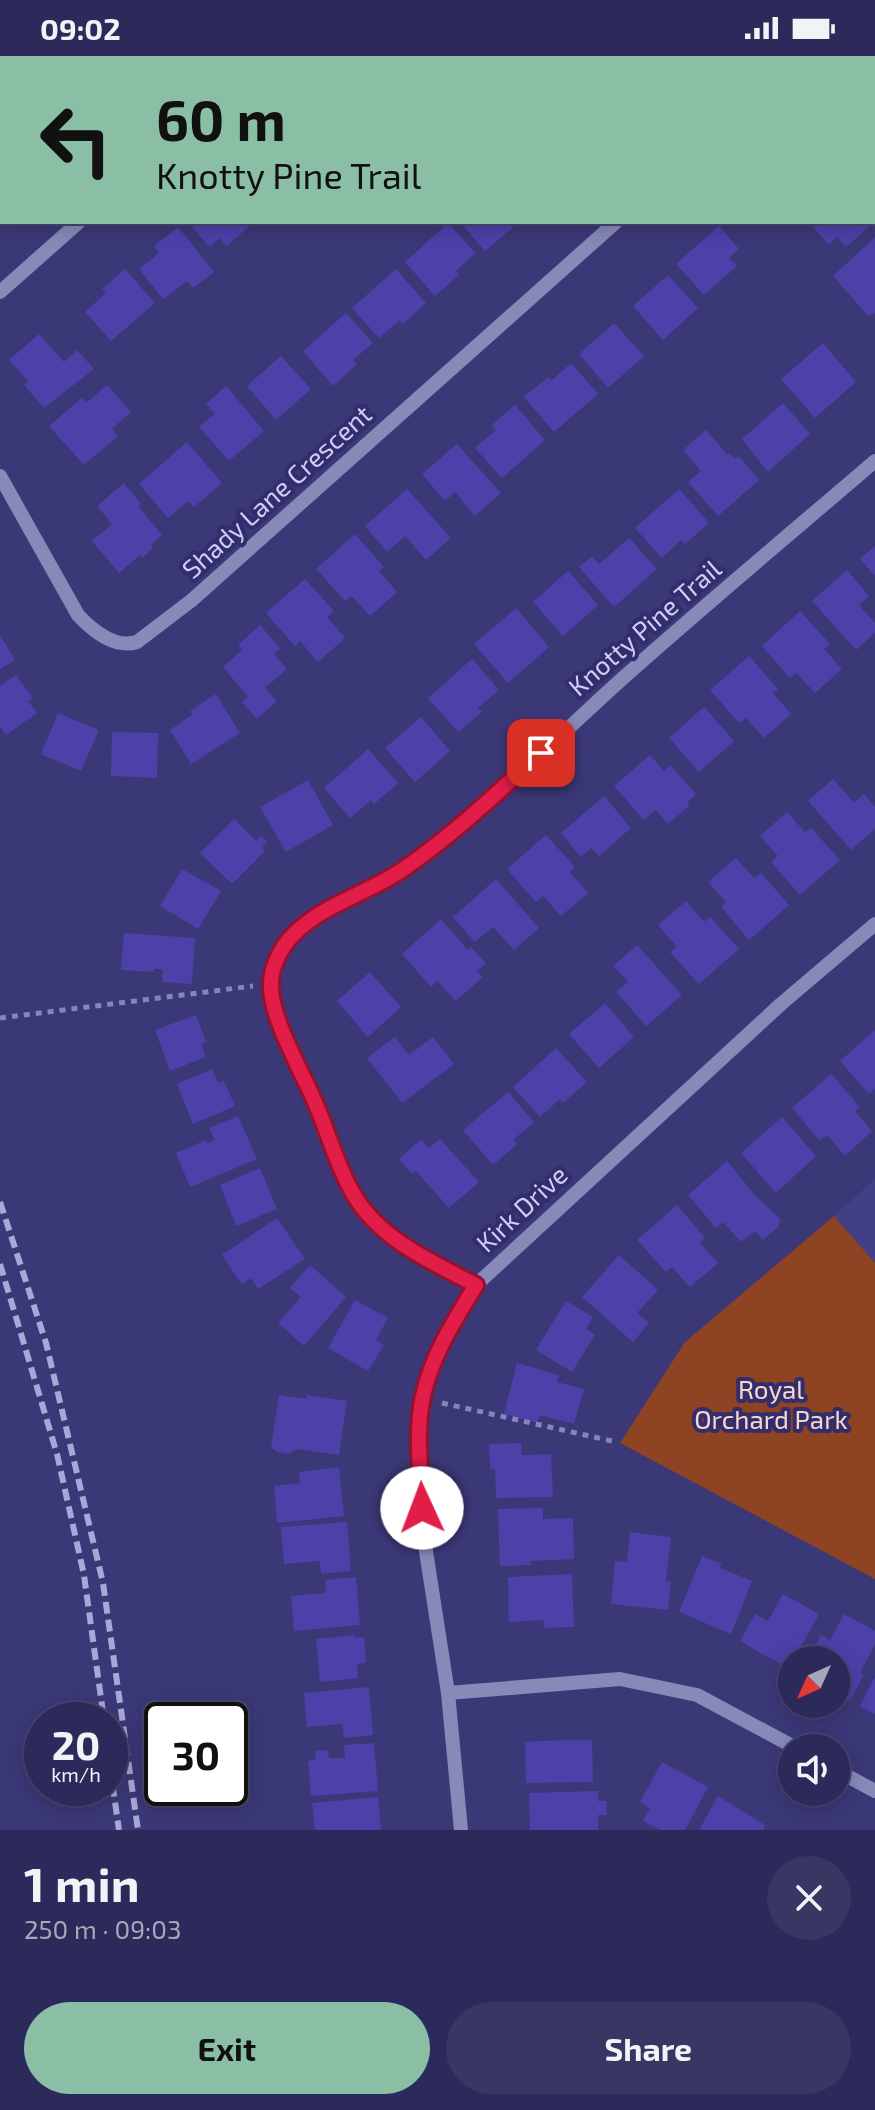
<!DOCTYPE html>
<meta charset="utf-8">
<style>
body{margin:0;font-family:"Exo 2",sans-serif;background:#383663;color:#f1f3f6;height:100vh;display:flex;flex-direction:column;font-size:30px;white-space:nowrap}
*{box-sizing:border-box;margin:0}
p{font-size:26px;color:#a6a7bb}
.icon{flex:none;width:44px;height:44px;fill:none;stroke:currentColor;stroke-width:2;stroke-linecap:round;stroke-linejoin:round}
.map{position:relative;height:1774px;overflow:hidden}
.details{display:flex;flex-direction:column;background:#2c2a5a;flex:1}
.details>*{flex:none}
.guide{position:absolute;left:0px;top:0px;width:876px;height:168px;box-shadow:0 4px 20px #0003,0 0 0 2px #484670;background:#8abfa5;color:#111;overflow:hidden}
.needle{width:52px;rotate:225deg}
.tools{position:absolute;left:778px;top:1590px;display:grid;gap:16px}
.tools a{display:grid;place-items:center;width:72px;height:72px;border-radius:50%;background:#2c2a5a;box-shadow:0 4px 20px #0003,0 0 0 2px #484670;font-size:40px}
.speed{position:absolute;left:24px;top:1646px;display:flex;gap:16px;font-size:40px;font-weight:700;text-align:center}
.speed>*{display:grid;place-content:center;width:104px;height:104px;border-radius:50%;background:#2c2a5a;box-shadow:0 4px 20px #0003,0 0 0 2px #484670;line-height:1}
.speed small{font-size:20px;font-weight:400}
.speed .limit{border:4px solid #111;border-radius:12px;background:#fff;color:#111}
.pin{position:absolute;display:grid;place-items:center;width:68px;height:68px;color:#fff;margin:-34px;border-radius:16px;box-shadow:0 4px 12px #0006}
.me{position:absolute;width:88px;margin:-44px;rotate:358deg;stroke-linejoin:round;filter:drop-shadow(0 0 6px #0008)}
.turn{display:flex;align-items:center;gap:28px;height:168px;padding:0 24px;font-size:36px}
.turn .icon{width:104px;height:104px;stroke-width:2.5}
.turn b{display:block;font-size:56px;line-height:68px}
.round{display:grid;place-items:center;flex:none;width:84px;height:84px;border-radius:42px;background:#383663}
.overview{display:flex;align-items:center;justify-content:space-between;height:136px;padding:0 24px}
h1{font-size:48px;font-weight:700;line-height:60px}
.primary-button{display:flex;gap:16px;margin-top:auto;padding:16px 24px}
.primary-button a{flex:1;height:92px;border-radius:48px;background:#8abfa5;color:#111;font-size:32px;font-weight:700;line-height:92px;text-align:center}
.primary-button a+a{background:#383663;color:#f1f3f6}
.status{display:flex;justify-content:space-between;align-items:center;height:56px;padding:0 40px;background:#2c2a5a;direction:ltr}
.status svg{height:22px;fill:currentColor}
.map>svg:first-child{display:block}
.built{fill:#433f87}
.green{fill:#8e4323}
.building{fill:#4c41a9}
.lines{fill:none;stroke-linecap:round;stroke-linejoin:round}
.path{stroke:#8585b8;stroke-width:5;stroke-dasharray:6 6;stroke-linecap:butt}
.minor{stroke:#8789b9;stroke-width:14}
.rail{stroke:#a7a8d5;stroke-width:6;stroke-dasharray:12 6;stroke-linecap:butt}
.route-casing{stroke:#92132f;stroke-width:20}
.route{stroke:#e11d48;stroke-width:14}
.labels{text-anchor:middle;stroke-width:8;stroke-linejoin:round;paint-order:stroke}
.street-label{font-size:26px;fill:#cdcff5;stroke:#322d6c}
.park-label{font-size:26px;fill:#f6d7cb;stroke:#322d6c}
</style>
<div class="status"><b>09:02</b><svg viewBox="0 0 49 12"><path d="M0 12V9h3v3zM5 12V6h3v6zM10 12V3h3v9zM15 12V0h3v12zM26 1h20v11H26zM47 4h2v5h-2z"/></svg></div>
<div class="map">
<svg width="875" height="1774" viewBox="0 0 875 1774">
<rect width="100%" height="100%" fill="#3b3878"/>
<!-- built -->
<path class="built" d="M875,1123v84l-41,-47z"/>
<!-- green -->
<path class="green" d="M834,1160l41,47v316l-255,-136 65,-101z"/>
<!-- building -->
<path class="building" d="M191,166h63l-27,24 -8,-8 -9,9 -21,-23z
M460,166h59l-34,29z
M809,166h56l4,5 -23,20 -9,-10 -8,8z
M448,167l27,30 -19,18 3,4 -24,21 -30,-34z
M719,170l20,23 -10,9 8,8 -33,29 -28,-31z
M178,171l36,45 -21,16 -6,-7 -24,18 -24,-30 20,-16 -5,-7z
M875,181v75l-6,5 -36,-41z
M125,213l30,34 -44,38 -26,-29 21,-19 -4,-4z
M396,213l30,34 -23,21 -3,-4 -21,18 -27,-30z
M668,219l30,33 -35,32 -30,-34z
M346,257l27,30 -20,17 4,4 -24,22 -30,-35z
M614,267l30,33 -36,32 -29,-34z
M39,278l25,28 13,-12 17,19 -50,39 -20,-23 4,-4 -19,-21z
M823,287l33,39 -41,36 -34,-39z
M281,300l30,33 -35,31 -29,-34z
M571,307l27,31 -44,38 -30,-35 24,-20 3,4z
M107,329l24,27 -19,17 6,7 -34,29 -35,-39 33,-28 4,5z
M226,330l38,45 -35,30 -30,-34 16,-13 -9,-10z
M783,347l27,31 -42,38 -26,-33z
M515,349l30,35 -43,38 -27,-30 21,-18 -4,-5z
M706,374l21,24 2,-1 6,6 4,-3 20,24 -41,36 -30,-34 13,-11 -18,-21z
M187,386l35,41 -28,24 -6,-6 -20,17 -29,-34z
M457,388l44,49 -26,23 -20,-24 -10,9 -23,-27z
M124,427l17,21 -3,2 24,29 -11,10 2,3 -11,10 -2,-3 -21,18 -27,-32 20,-17 -15,-18z
M407,433l44,49 -25,22 -21,-24 -18,16 -22,-26z
M679,433l30,34 -24,21 -4,-4 -19,18 -27,-30z
M355,478l29,33 -5,4 18,21 -27,24 -18,-20 -7,5 -29,-32z
M629,482l28,31 -43,38 -35,-40 13,-11 7,8z
M875,490v30l-15,-17z
M847,514l22,26 -10,9 16,18v10l-19,17 -44,-49z
M568,515l30,34 -35,31 -30,-34z
M305,523l29,32 -7,6 18,21 -27,24 -18,-21 -5,5 -29,-33z
M516,552l33,39 -41,36 -34,-39z
M800,555l30,33 -6,5 18,20 -27,24 -19,-20 -6,5 -28,-32z
M260,569l20,23 -6,6 13,15 -22,19 12,13 -20,18 -15,-17 6,-5 -25,-30 19,-17 -4,-5z
M0,579l15,25 -15,9z
M749,600l29,33 -5,4 18,21 -27,24 -18,-20 -7,5 -29,-33z
M472,603l27,31 -21,18 4,4 -24,20 -30,-34z
M16,619l17,23 -5,3 9,12 -31,22 -6,-8v-41z
M216,638l24,39 -49,31 -21,-34 23,-16 -3,-3z
M704,651l30,34 -35,31 -30,-34z
M58,657l41,17 -18,41 -40,-17z
M421,661l29,34 -35,31 -30,-34z
M112,676l46,1 -1,45 -46,-2z
M368,693l30,34 -24,21 -3,-4 -21,18 -26,-30z
M650,699l14,16 6,-6 26,29 -9,9 2,3 -21,18 -12,-14 -12,10 -30,-34z
M833,723l21,24 10,-9 11,13v22l-24,21 -43,-49z
M308,724l25,45 -47,27 -26,-45z
M604,740l27,32 -32,28 -8,-8 -10,9 -20,-24z
M787,756l18,20 6,-4 29,32 -40,35 -29,-33 7,-6 -18,-20z
M234,763l22,22 6,-5 5,6 -5,5 3,4 -33,33 -32,-31z
M546,779l29,32 -5,5 18,21 -27,23 -18,-20 -7,6 -29,-33z
M736,802l18,20 7,-5 28,32 -40,35 -28,-33 5,-5 -18,-20z
M182,813l39,22 -23,38 -38,-23z
M496,823l43,49 -25,22 -21,-23 -18,15 -22,-25z
M686,845l18,21 6,-5 29,32 -40,35 -29,-32 7,-5 -19,-22z
M441,863l27,31 3,-3 15,16 -9,8 6,6 -27,24 -19,-20 -6,6 -29,-33z
M124,877l71,5 -3,46 -30,-2 1,-13h-9v3l-33,-2z
M637,889l45,50 -36,31 -30,-34 12,-10 -15,-16z
M370,916l31,35 -33,30 -31,-36z
M605,947l29,34 -35,31 -30,-34z
M196,959l10,27 -5,2 5,13 -36,14 -15,-41z
M875,974v59l-6,5 -29,-33z
M395,981l14,18 24,-18 21,27 -52,39 -35,-45z
M556,992l31,34 -24,21 -3,-4 -20,18 -27,-30z
M212,1013l6,14 6,-2 11,25 -42,18 -16,-40z
M831,1018l29,33 -5,4 17,20 -27,25 -18,-21 -7,6 -28,-33z
M508,1036l26,30 -21,18 4,4 -24,21 -30,-35z
M238,1060l19,43 -67,28 -14,-34 30,-13 1,3 8,-3 -6,-12z
M782,1061l34,39 -40,37 -35,-40z
M421,1083l8,9 11,-9 39,43 -30,26 -33,-37 -4,3 -13,-15z
M727,1105l28,34 25,24 -1,7 -16,14 -8,-9 -14,11 -18,-20 -7,6 -28,-33z
M260,1112l17,41 -41,17 -16,-41z
M677,1149l28,33 -5,5 18,20 -28,24 -18,-20 -6,5 -29,-32z
M277,1162l28,41 -47,30 -7,-11 -9,7 -20,-30z
M619,1199l39,35 -21,23 12,10 -16,19 -51,-45z
M310,1209l36,32 -42,49 -26,-23 23,-26 -11,-9z
M355,1244l33,18 -12,22 8,5 -16,26 -40,-23z
M566,1245l27,16 -7,12 9,6 -23,37 -36,-22z
M517,1307l42,12 -2,7 27,7 -10,35 -34,-9 -3,8 -33,-9z
M279,1339l27,4 1,-4 40,6 -8,54 -42,-6 -9,5 -11,-2 -6,-5z
M521,1387l1,12 29,-1 2,43 -57,1 -1,-29h-5l-1,-25z
M339,1411l5,49 -67,7 -3,-37 26,-3 -1,-11z
M543,1452v11l30,-1 1,41 -44,2v4l-30,1 -2,-57z
M347,1466l4,49 -30,3 -1,-13 -36,3 -3,-37z
M630,1476l41,5 -5,44h5l-3,29 -57,-6 4,-43 12,1z
M702,1500l20,8 -2,4 32,13 -21,53 -52,-22z
M572,1518l2,53 -30,1v-8l-35,2 -1,-45z
M356,1521l4,48 -66,6 -3,-35 35,-3 -1,-13z
M783,1538l36,20 -30,55 -49,-28 15,-27 13,7z
M844,1558l31,17v13l-15,29 4,2 -14,26 -14,-8v-33h-29l14,-25 9,5z
M355,1579v3l9,-1 2,26 -9,1 1,14 -38,4 -4,-43z
M875,1621v37l-15,-8z
M369,1631l4,48 -29,3 -2,-14 -35,3 -3,-34z
M566,1684h26l1,42 -67,1 -1,-41z
M374,1687l4,48 -67,5 -3,-35 8,-1 -1,-9 13,-1 1,8h16l-1,-13z
M662,1706l46,25 -23,43h-25l-17,-9 7,-13 -10,-6z
M598,1735v10h8l1,14h-9v15h-68l-1,-37z
M718,1740l47,29 -2,5h-64z
M378,1741l3,33h-66l-3,-27z"/>
<g class="lines">
<!-- path -->
<path class="path" d="M0,962l253,-32
M442,1347l170,38"/>
<!-- minor -->
<path class="minor" d="M844,0l1,2
M265,2l3,-2
M800,2l2,-2
M874,35l1,1
M0,236l79,-70
M0,420l78,139c14,15 37,34 59,27l55,-42 424,-378
M476,1229c-40,-21 -79,-39 -110,-73 -27,-30 -47,-103 -65,-142 -7,-18 -23,-43 -28,-61 -4,-13 -4,-35 2,-47 26,-54 89,-66 134,-98 77,-54 144,-123 214,-186 83,-74 168,-145 252,-217
M448,1637l172,-14 77,16 99,53
M836,1714l39,21
M461,1774l-13,-137 -25,-161 -4,-91 3,-43 13,-40 14,-30 27,-43 305,-281 94,-80"/>
<!-- rail -->
<path class="rail" d="M0,1146l46,141 57,240 35,247
M0,1208l57,190 27,121 20,145
M110,1711l9,63"/>
</g>
<g class="lines">
<defs>
<path id="route" d="M422,1452c-1,-36 -7,-76 1,-112 9,-41 31,-75 53,-111 -47,-24 -103,-49 -127,-99 -13,-25 -21,-53 -32,-79 -13,-32 -48,-91 -46,-123 0,-17 10,-37 22,-49 30,-31 74,-41 109,-65 50,-34 94,-76 139,-117"/>
</defs>
<!-- route casing -->
<use href="#route" class="route-casing"/>
<!-- route -->
<use href="#route" class="route"/>
</g>
<g class="labels">
<!-- street labels -->
<g class="street-label">
<text transform="translate(277 436) rotate(-42)" y="9">Shady Lane Crescent</text>
<text transform="translate(645 572) rotate(-41)" y="9">Knotty Pine Trail</text>
<text transform="translate(522 1153) rotate(-43)" y="9">Kirk Drive</text>
</g>
<!-- park labels -->
<g class="park-label">
<text x="771" y="1343">Royal<tspan x="771" dy="30">Orchard Park</tspan></text>
</g>
</g>
</svg>
<div class="tools">
<a><svg class="needle" viewBox="-14 -14 28 28"><path d="M0-13l5 13h-10z" fill="#e53935"/><path d="M0 13l5-13h-10z" fill="#a6a7bb"/></svg></a>
<a><svg class="icon" aria-label="sound" viewBox="0 0 24 24"><path d="M4 9h4l5-4v14l-5-4H4zM17 9q2 3 0 6"/></svg></a>
</div>
<div class="speed"><div>20<small>km/h</small></div><div class="limit">30</div></div>
<div class="pin" style="left:541px;top:697px;background:#d93025"><svg class="icon" aria-label="arrive" viewBox="0 0 24 24"><path d="M6 21V4h12l-3 4 3 4H6"/></svg></div>
<svg class="me" style="left:422px;top:1452px" viewBox="-20 -20 40 40"><circle r="19" fill="#fff"/><path d="M0-13L10 11 0 6-10 11z" fill="#e11d48"/></svg>
<div class="guide">
<div class="turn"><svg class="icon" aria-label="left" viewBox="0 0 24 24"><path d="M17 20v-9H6M10 6l-5 5 5 5"/></svg><div><b>60 m</b>Knotty Pine Trail</div></div>
</div>
</div>
<section class="details">
<div class="overview"><div><h1>1 min</h1><p>250 m · 09:03</p></div><a class="round"><svg class="icon" aria-label="close" viewBox="0 0 24 24"><path d="M6 6l12 12M18 6L6 18"/></svg></a></div>
<div class="primary-button"><a>Exit</a><a>Share</a></div>
</section>
